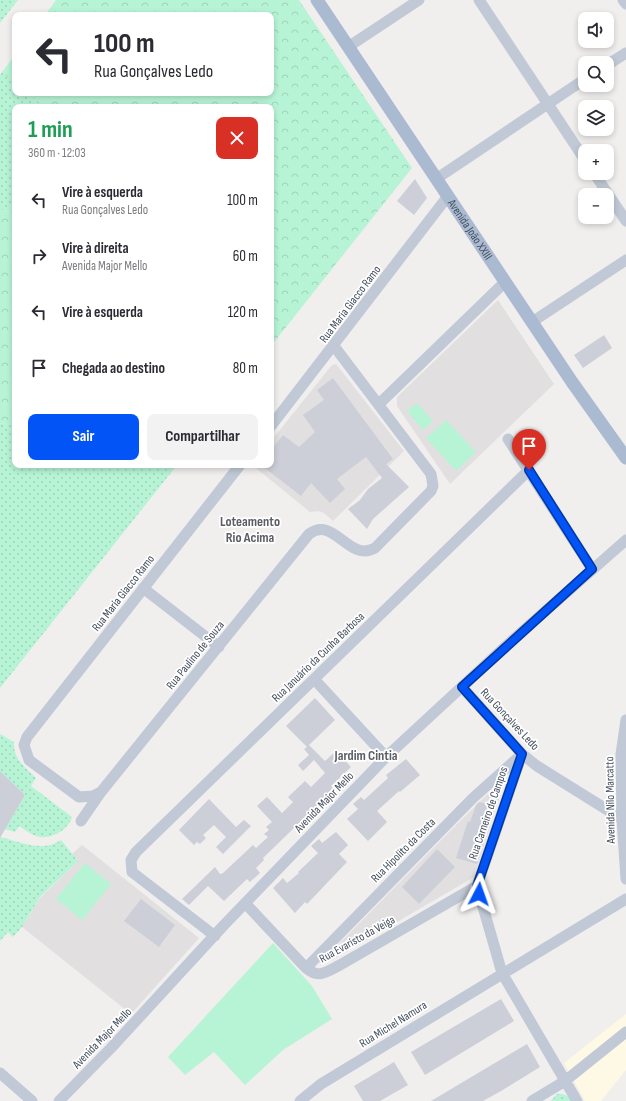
<!DOCTYPE html>
<html lang="pt">
<meta charset="utf-8">
<style>
body{margin:0;font-family:"Sofia Sans Condensed",sans-serif;background:#f2f2f3;color:#2b2b33;height:100vh;display:flex;flex-direction:column;font-size:15px;white-space:nowrap}
*{box-sizing:border-box;margin:0}
p{font-size:13px;color:#7c7c81}
.icon{flex:none;width:22px;height:22px;fill:none;stroke:currentColor;stroke-width:2;stroke-linecap:round;stroke-linejoin:round}
.map{position:relative;flex:1;overflow:hidden}
.drawer{position:absolute;left:12px;top:104px;width:262px;height:364px;display:flex;flex-direction:column;background:#fff;border-radius:8px;box-shadow:0 2px 6px #0003}
.drawer>*{flex:none}
.banner{position:absolute;left:12px;top:12px;width:262px;height:84px;border-radius:8px;box-shadow:0 2px 6px #0003;background:#fff;color:#2b2b33;overflow:hidden}
.fabs{position:absolute;left:578px;top:12px;display:grid;gap:8px}
.fabs a{display:grid;place-items:center;width:36px;height:36px;border-radius:8px;background:#fff;box-shadow:0 2px 6px #0003;font-size:20px}
.pin{position:absolute;display:grid;place-items:center;width:34px;height:34px;color:#fff;margin:-41px -17px;border-radius:50% 50% 50% 0;rotate:-45deg;box-shadow:0 0 4px #0007}
.pin .icon{rotate:45deg}
.me{position:absolute;width:44px;margin:-22px;rotate:4deg;stroke-linejoin:round;filter:drop-shadow(0 0 3px #0008)}
.turn{display:flex;align-items:center;gap:14px;height:84px;padding:0 16px;font-size:18px}
.turn .icon{width:52px;height:52px;stroke-width:2.5}
.turn b{display:block;font-size:28px;line-height:34px}
.round{display:grid;place-items:center;flex:none;width:42px;height:42px;border-radius:8px;background:#f2f2f3}
.headline{display:flex;align-items:center;justify-content:space-between;height:68px;padding:0 16px}
h1{font-size:24px;font-weight:700;line-height:30px;color:#1e9e55}
.primary-button{display:flex;gap:8px;margin-top:auto;padding:8px 16px}
.primary-button a{flex:1;height:46px;border-radius:8px;background:#0354f6;color:#fff;font-size:16px;font-weight:700;line-height:46px;text-align:center}
.primary-button a+a{background:#f2f2f3;color:#2b2b33}
ul{padding:0;list-style:none}
li{display:flex;align-items:center;gap:12px;height:56px;padding:0 16px}
li div{flex:1}
li b{display:block;font-size:15px}
li em{font-style:normal}
.map>svg:first-child{display:block}
.commercial{fill:#fef9e5}
.education{fill:#e2dfe0}
.grass{fill:url(#grass-dots)}
.forest{fill:url(#forest-crowns)}
.garden{fill:#b7f4d5}
.building{fill:#cccfd7}
.lines{fill:none;stroke-linecap:round;stroke-linejoin:round}
.minor{stroke:#c0c9d5;stroke-width:11}
.major{stroke:#aabad1;stroke-width:13}
.route-casing{stroke:#0237a0;stroke-width:10}
.route{stroke:#0354f6;stroke-width:7}
.labels{text-anchor:middle;stroke-width:3.5;stroke-linejoin:round;paint-order:stroke}
.street-label{font-size:12px;fill:#444f5e;stroke:#fff}
.quarter-label{font-size:14px;font-weight:bold;fill:#5a5d64;stroke:#fff}
</style>
<div class="map">
<svg width="626" height="1101" viewBox="0 0 626 1101">
<defs>
<pattern id="grass-dots" width="8" height="8" patternUnits="userSpaceOnUse"><rect width="8" height="8" fill="#b7f4d5"/><path d="M2 2h.1M6 6h.1" fill="none" stroke="#9fd3b9" stroke-width="1.8" stroke-linecap="round"/></pattern>
<pattern id="forest-crowns" width="20" height="18" patternUnits="userSpaceOnUse"><rect width="20" height="18" fill="#b7f4d5"/><path d="M2 6a3 3 0 1 1 6 0M12 15a3 3 0 1 1 6 0" fill="none" stroke="#9fd3b9"/></pattern>
</defs>
<rect width="100%" height="100%" fill="#f1eeee"/>
<!-- commercial -->
<path class="commercial" d="M626,1014v56l-25,31h-16l-21,-38z"/>
<!-- education -->
<path class="education" d="M498,300l56,84 -104,100 -53,-78v-9z
M336,364l68,87 -71,70 -9,-8 -6,-2 -8,1 -58,-47h19v-24l61,-76z
M501,783l2,3 -29,91 -142,83h-3l-2,-4 127,-129 44,-43z
M82,845l117,93 -68,76 -109,-87 18,-29 38,-37 -6,-7z"/>
<!-- grass -->
<path class="grass" d="M0,0h18l-18,23z
M2,72l13,11v10h13l17,14h-30v95l-7,10 -8,-3v-134z
M0,423l15,3v39h162l-177,223z
M0,734l14,8c-1,17 11,25 22,36l-5,8 41,31c-4,13 -22,24 -36,19 -6,-2 -12,-7 -17,-10l-4,6 -10,-3 20,-34 -25,-24z
M0,837c21,5 42,16 61,3l17,21 -38,36 -18,30 -9,10 -5,-5 -8,9z
M557,1094h6l7,3 2,4h-21z"/>
<!-- forest -->
<path class="forest" d="M56,0h243l113,168 -141,178v-239h-226l-17,-14h243v-78h-226z
M15,55v28l-13,-11z
M15,202v224l-15,-3v-214l8,3z"/>
<!-- garden -->
<path class="garden" d="M417,403l16,18 -10,9 -16,-19z
M446,420l30,32 -20,19 -30,-33z
M85,863l26,21 -29,36 -26,-21z
M273,943l39,43 20,33 -49,31 -38,35 -31,-33 -29,23 -17,-18z"/>
<!-- building -->
<path class="building" d="M415,179l12,19 -13,17 -17,-14z
M604,335l8,13 -29,20 -9,-13z
M333,378l60,81 -7,5 23,23 -36,32 -6,10 -19,-20 12,-9 8,-11 14,-11 -16,-21 -29,22 8,10 -15,14 -19,-20 -10,13 -40,-31h10v-15l12,-15 16,12 16,-15 -12,-17 21,-15 -7,-10z
M315,698l20,22 -26,25 16,16 11,-10 15,16 -20,19 5,6 -36,38 -4,-4 -33,32 1,2 -8,8 4,5 -10,9 -3,-3 -23,22 -16,-15 -19,19 -7,-6 33,-32 5,7 3,-1 30,-28 3,3 12,-11 -4,-3 5,-4 -3,-3 6,-5 -15,-16 10,-9 15,16 11,-11 -5,-5 17,-16 6,6 14,-14 -11,-13 -11,11 -5,-6 11,-10 -5,-6 3,-2 -21,-21z
M406,759l14,16 -20,17 -1,-1 -22,20 10,11 -19,19 -21,-22 11,-10 -5,-5 8,-7 3,3 24,-22 -2,-3z
M0,771l25,24 -25,43z
M209,799l27,28 8,-7 7,6 -28,28 -7,-7 10,-10 -12,-12 -11,10 3,3 -6,6 -3,-2 -3,3 -15,-15z
M479,802l15,4 -17,58 -21,-6 12,-37 2,1 6,-17z
M336,832l12,13 -9,9 8,8 -40,42 -2,-2 -10,11 -22,-25 10,-10 4,5 12,-10 -1,-1 20,-19 -7,-7 8,-7 3,4z
M437,849l18,18 -36,37 -17,-17z
M141,899l34,26 -16,22 -35,-26z
M501,999l13,22 -89,54 -14,-23z
M527,1044l13,23 -39,24 -18,10h-52z
M394,1062l14,23 -28,16h-17l-9,-15z"/>
<g class="lines">
<!-- minor -->
<path class="minor" d="M479,0l106,160
M623,0l3,4
M348,47l71,-47
M607,65l19,-12
M594,173l32,48
M436,179l149,-100
M532,322l94,-62
M379,404l126,-122
M271,426l177,-230
M508,439l84,130
M143,588l76,59
M314,679l72,78
M462,687l60,67 15,12 85,53
M626,720l-5,34 1,65 4,60
M522,754l-45,132 25,87 75,128
M101,792l-8,4 -14,1 -50,-37 -5,-15 3,-8 213,-272
M81,821l20,-29 208,-258c25,-19 40,29 66,14l56,-57 2,-5 -2,-12 -97,-128
M245,903l61,65c13,11 20,4 34,-3l137,-79
M215,936l-83,-64 -1,-12 5,-8 393,-382
M306,968l167,-170 47,-42
M0,1073l32,28
M59,1101l52,-53 113,-123 162,-168 121,-112 119,-105
M300,1101l21,-17 305,-185
M532,1101l33,-20 61,-49"/>
<!-- major -->
<path class="major" id="s1" d="M317,0l255,382 54,76"/>
</g>
<g class="lines">
<defs>
<path id="route" d="M479,894l-2,-8 45,-132 -60,-67 130,-118 -63,-99"/>
</defs>
<!-- route casing -->
<use href="#route" class="route-casing"/>
<!-- route -->
<use href="#route" class="route"/>
</g>
<g class="labels">
<!-- street labels -->
<g class="street-label">
<text dy="4" stroke="none"><textPath href="#s1" startOffset="276">Avenida João XXIII</textPath></text>
<text transform="translate(350 304) rotate(-53)" y="4">Rua Maria Giacco Ramo</text>
<text transform="translate(123 593) rotate(-52)" y="4">Rua Maria Giacco Ramo</text>
<text transform="translate(195 655) rotate(-51)" y="4">Rua Paulino de Souza</text>
<text transform="translate(318 657) rotate(-44)" y="4">Rua Januário da Cunha Barbosa</text>
<text transform="translate(510 719) rotate(47)" y="4">Rua Gonçalves Ledo</text>
<text transform="translate(610 800) rotate(-91)" y="4">Avenida Nilo Marcatto</text>
<text transform="translate(324 802) rotate(-46)" y="4">Avenida Major Mello</text>
<text transform="translate(488 813) rotate(-71)" y="4">Rua Carneiro de Campos</text>
<text transform="translate(403 850) rotate(-45)" y="4">Rua Hipolito da Costa</text>
<text transform="translate(357 939) rotate(-29)" y="4">Rua Evaristo da Veiga</text>
<text transform="translate(393 1024) rotate(-32)" y="4">Rua Michel Namura</text>
<text transform="translate(102 1038) rotate(-46)" y="4">Avenida Major Mello</text>
</g>
<!-- quarter labels -->
<g class="quarter-label">
<text x="250" y="526">Loteamento<tspan x="250" dy="16">Rio Acima</tspan></text>
<text x="366" y="760">Jardim Cintia</text>
</g>
</g>
</svg>
<div class="fabs">
<a><svg class="icon" aria-label="sound" viewBox="0 0 24 24"><path d="M4 9h4l5-4v14l-5-4H4zM17 9q2 3 0 6"/></svg></a>
<a><svg class="icon" aria-label="search" viewBox="0 0 24 24"><circle cx="10" cy="10" r="6"/><path d="M15 15l6 6"/></svg></a>
<a><svg class="icon" aria-label="layers" viewBox="0 0 24 24"><path d="M12 4l9 5-9 5-9-5zM3 14l9 5 9-5"/></svg></a>
<a>+</a>
<a>−</a>
</div>
<div class="pin" style="left:529px;top:470px;background:#d93025"><svg class="icon" aria-label="arrive" viewBox="0 0 24 24"><path d="M6 21V4h12l-3 4 3 4H6"/></svg></div>
<svg class="me" style="left:479px;top:894px" viewBox="-20 -20 40 40"><path d="M0-17L14 15 0 8-14 15z" fill="#0354f6" stroke="#fff" stroke-width="4"/></svg>
<div class="banner">
<div class="turn"><svg class="icon" aria-label="left" viewBox="0 0 24 24"><path d="M17 20v-9H6M10 6l-5 5 5 5"/></svg><div><b>100 m</b>Rua Gonçalves Ledo</div></div>
</div>
<section class="drawer">
<div class="headline"><div><h1>1 min</h1><p>360 m · 12:03</p></div><a class="round" style="background:#d93025;color:#fff"><svg class="icon" aria-label="close" viewBox="0 0 24 24"><path d="M6 6l12 12M18 6L6 18"/></svg></a></div>
<ul>
<li><svg class="icon" aria-label="left" viewBox="0 0 24 24"><path d="M17 20v-9H6M10 6l-5 5 5 5"/></svg><div><b>Vire à esquerda</b><p>Rua Gonçalves Ledo</p></div><em>100 m</em></li>
<li><svg class="icon" aria-label="right" viewBox="0 0 24 24"><path d="M7 20v-9h11M14 6l5 5-5 5"/></svg><div><b>Vire à direita</b><p>Avenida Major Mello</p></div><em>60 m</em></li>
<li><svg class="icon" aria-label="left" viewBox="0 0 24 24"><path d="M17 20v-9H6M10 6l-5 5 5 5"/></svg><div><b>Vire à esquerda</b></div><em>120 m</em></li>
<li><svg class="icon" aria-label="arrive" viewBox="0 0 24 24"><path d="M6 21V4h12l-3 4 3 4H6"/></svg><div><b>Chegada ao destino</b></div><em>80 m</em></li>
</ul>
<div class="primary-button"><a>Sair</a><a>Compartilhar</a></div>
</section>
</div>
